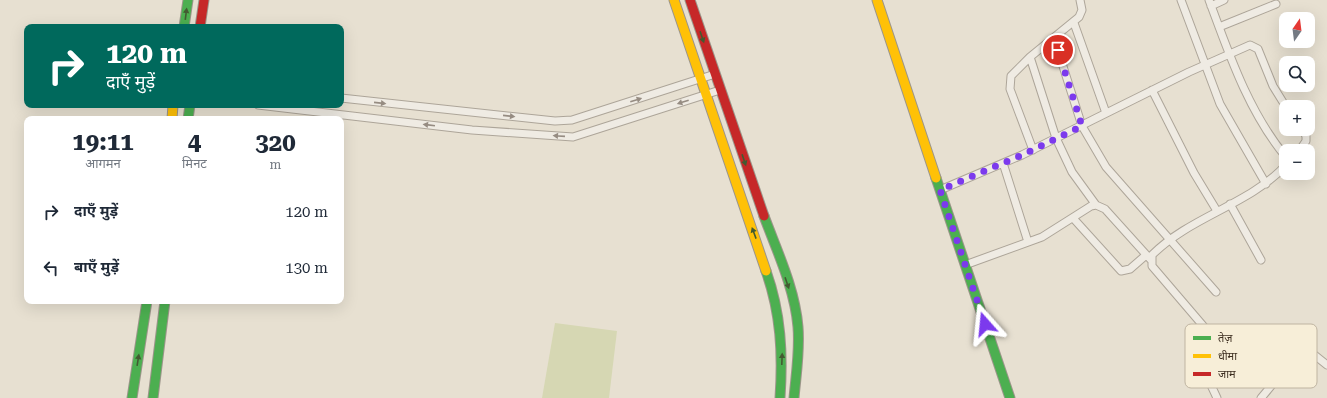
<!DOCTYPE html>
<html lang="hi">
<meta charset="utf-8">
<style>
body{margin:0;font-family:"Roboto Serif","Noto Sans Devanagari",serif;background:#f2f2f3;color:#1f2937;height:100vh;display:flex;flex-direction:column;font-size:15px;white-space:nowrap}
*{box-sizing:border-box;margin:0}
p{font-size:13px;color:#747a83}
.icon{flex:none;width:22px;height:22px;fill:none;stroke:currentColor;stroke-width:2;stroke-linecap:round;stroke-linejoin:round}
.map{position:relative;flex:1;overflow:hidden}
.panel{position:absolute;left:24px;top:116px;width:320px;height:188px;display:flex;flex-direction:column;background:#fff;border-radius:8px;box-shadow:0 4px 16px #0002}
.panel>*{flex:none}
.banner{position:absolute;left:24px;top:24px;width:320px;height:84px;border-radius:8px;box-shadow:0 4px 16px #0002;background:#00695c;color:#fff;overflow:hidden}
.needle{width:26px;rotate:14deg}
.tools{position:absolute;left:1279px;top:12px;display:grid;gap:8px}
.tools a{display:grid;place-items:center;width:36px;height:36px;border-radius:8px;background:#fff;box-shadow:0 4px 16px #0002;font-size:20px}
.pin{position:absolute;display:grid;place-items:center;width:34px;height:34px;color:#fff;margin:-17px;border:2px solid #fff;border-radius:50%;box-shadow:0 1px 4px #0007}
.me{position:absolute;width:44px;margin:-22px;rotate:342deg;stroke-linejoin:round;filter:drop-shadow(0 0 3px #0008)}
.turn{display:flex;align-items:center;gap:14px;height:84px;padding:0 16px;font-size:18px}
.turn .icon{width:52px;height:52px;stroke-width:2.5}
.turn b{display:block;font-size:28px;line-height:34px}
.eta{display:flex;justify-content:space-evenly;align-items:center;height:68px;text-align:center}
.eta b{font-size:24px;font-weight:700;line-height:28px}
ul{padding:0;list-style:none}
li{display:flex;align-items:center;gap:12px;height:56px;padding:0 16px}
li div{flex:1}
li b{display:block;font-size:15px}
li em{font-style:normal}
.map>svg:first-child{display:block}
.green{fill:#d6d7b3}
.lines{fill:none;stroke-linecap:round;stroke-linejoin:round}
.street-casing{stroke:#ada599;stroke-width:9}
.fast-casing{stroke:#9c958a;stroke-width:11}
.slow-casing{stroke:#9c958a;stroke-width:11}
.jam-casing{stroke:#9c958a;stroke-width:11}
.street{stroke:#efebe3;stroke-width:7}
.fast{stroke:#4caf50;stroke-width:9}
.slow{stroke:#ffc107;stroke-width:9}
.jam{stroke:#c62828;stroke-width:9}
.oneway{fill:#425b31}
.oneway2{fill:#968c82}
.route{stroke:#7c3aed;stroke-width:7;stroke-dasharray:0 12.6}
.key{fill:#f7eed8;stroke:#bfb4a1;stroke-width:1}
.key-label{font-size:11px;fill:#3d2e20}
</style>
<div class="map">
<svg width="1327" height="398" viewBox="0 0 1327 398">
<rect width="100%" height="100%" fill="#e7e0d1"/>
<!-- green -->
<path class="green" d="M555,323l62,8 -8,67h-67z"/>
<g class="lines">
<defs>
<path id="street" d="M1181,0l39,104 46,80
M1209,0c20,54 40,113 77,157
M1211,6l13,-6
M1074,23l32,90
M1219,27l57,-23
M1054,38l28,88 24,41 110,125
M1030,57l26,81 16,34 24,33
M1152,90l42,83 23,38
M341,98l214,23 17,-1 143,-46
M258,105l214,25 101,7 147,-47
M1033,150l-23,-61 1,-13 19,-19 49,-40 3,-7 -2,-10
M1299,151l7,-10v-5l-4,-7
M1003,163l25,79
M940,190l82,-35 167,-83 61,-27 8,4 15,37 13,21
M1230,204l31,56
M1073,218l48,53 9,-2 16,-14
M965,265l77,-28 49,-31 5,-1 9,4 46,51
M1217,398l-20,-43 8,-27 -53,-62v-11c39,-39 97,-50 134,-90
M1261,398c11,-12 34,-46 51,-45l15,12"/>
<path id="fast" d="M184,27l4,-27
M188,119l2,-14
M936,178l74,220
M764,216c13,35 31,73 34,111 2,24 -2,48 -4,71
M766,271c15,42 17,83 14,127
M132,398l15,-97
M153,398l12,-97"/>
<path id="slow" d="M674,0l92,271
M877,0l59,178
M172,119l1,-14"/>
<path id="jam" d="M690,0l74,216
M200,27l4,-27"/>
</defs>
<!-- street casing -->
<use href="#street" class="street-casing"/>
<!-- fast casing -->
<use href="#fast" class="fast-casing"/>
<!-- slow casing -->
<use href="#slow" class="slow-casing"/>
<!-- jam casing -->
<use href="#jam" class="jam-casing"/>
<!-- street -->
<use href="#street" class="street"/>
<!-- fast -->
<use href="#fast" class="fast"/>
<!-- slow -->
<use href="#slow" class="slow"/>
<!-- jam -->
<use href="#jam" class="jam"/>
</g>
<!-- one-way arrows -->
<defs><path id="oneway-solid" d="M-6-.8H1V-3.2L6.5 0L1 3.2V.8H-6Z"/></defs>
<g class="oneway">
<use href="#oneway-solid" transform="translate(186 14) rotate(-83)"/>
<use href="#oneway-solid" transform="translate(702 37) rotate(71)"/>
<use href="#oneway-solid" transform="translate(744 160) rotate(71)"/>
<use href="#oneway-solid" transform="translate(754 233) rotate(-110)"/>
<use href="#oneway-solid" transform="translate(787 283) rotate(71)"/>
<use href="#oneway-solid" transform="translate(782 359) rotate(-88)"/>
<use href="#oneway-solid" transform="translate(138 360) rotate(-81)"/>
</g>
<g class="oneway2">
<use href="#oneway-solid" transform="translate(636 100) rotate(-18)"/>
<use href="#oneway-solid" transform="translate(683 102) rotate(162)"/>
<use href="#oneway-solid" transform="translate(380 103) rotate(6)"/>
<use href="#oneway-solid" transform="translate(509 116) rotate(6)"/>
<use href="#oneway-solid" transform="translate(429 125) rotate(-173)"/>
<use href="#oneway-solid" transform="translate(559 136) rotate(-176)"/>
</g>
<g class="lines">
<!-- route -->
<path class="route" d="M985,324l-45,-134 82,-35 60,-29 -24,-76"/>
</g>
<!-- legend -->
<rect x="1185" y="324" width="132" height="64" rx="6" class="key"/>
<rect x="1193" y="336" width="18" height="4" fill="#4caf50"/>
<rect x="1193" y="354" width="18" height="4" fill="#ffc107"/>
<rect x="1193" y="372" width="18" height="4" fill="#c62828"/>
<g class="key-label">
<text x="1218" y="342">तेज़</text>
<text x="1218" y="360">धीमा</text>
<text x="1218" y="378">जाम</text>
</g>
</svg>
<div class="tools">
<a><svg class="needle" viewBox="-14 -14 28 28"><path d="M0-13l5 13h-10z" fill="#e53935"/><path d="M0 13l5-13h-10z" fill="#747a83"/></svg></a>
<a><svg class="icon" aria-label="search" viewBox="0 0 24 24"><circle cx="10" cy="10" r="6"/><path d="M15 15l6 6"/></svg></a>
<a>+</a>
<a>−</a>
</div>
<div class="pin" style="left:1058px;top:50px;background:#d93025"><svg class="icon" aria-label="arrive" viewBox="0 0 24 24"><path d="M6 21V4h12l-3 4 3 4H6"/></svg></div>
<svg class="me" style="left:985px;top:324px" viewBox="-20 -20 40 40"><path d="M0-17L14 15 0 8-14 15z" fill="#7c3aed" stroke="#fff" stroke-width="4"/></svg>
<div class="banner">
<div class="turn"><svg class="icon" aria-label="right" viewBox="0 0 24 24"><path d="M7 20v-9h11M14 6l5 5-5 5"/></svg><div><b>120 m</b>दाएँ मुड़ें</div></div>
</div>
<section class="panel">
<div class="eta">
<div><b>19:11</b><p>आगमन</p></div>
<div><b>4</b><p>मिनट</p></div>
<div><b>320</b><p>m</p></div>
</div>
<ul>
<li><svg class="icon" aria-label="right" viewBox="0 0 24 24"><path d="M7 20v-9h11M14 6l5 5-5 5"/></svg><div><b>दाएँ मुड़ें</b></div><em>120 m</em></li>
<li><svg class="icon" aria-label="left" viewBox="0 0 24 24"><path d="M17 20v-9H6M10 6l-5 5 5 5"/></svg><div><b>बाएँ मुड़ें</b></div><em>130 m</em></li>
</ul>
</section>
</div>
